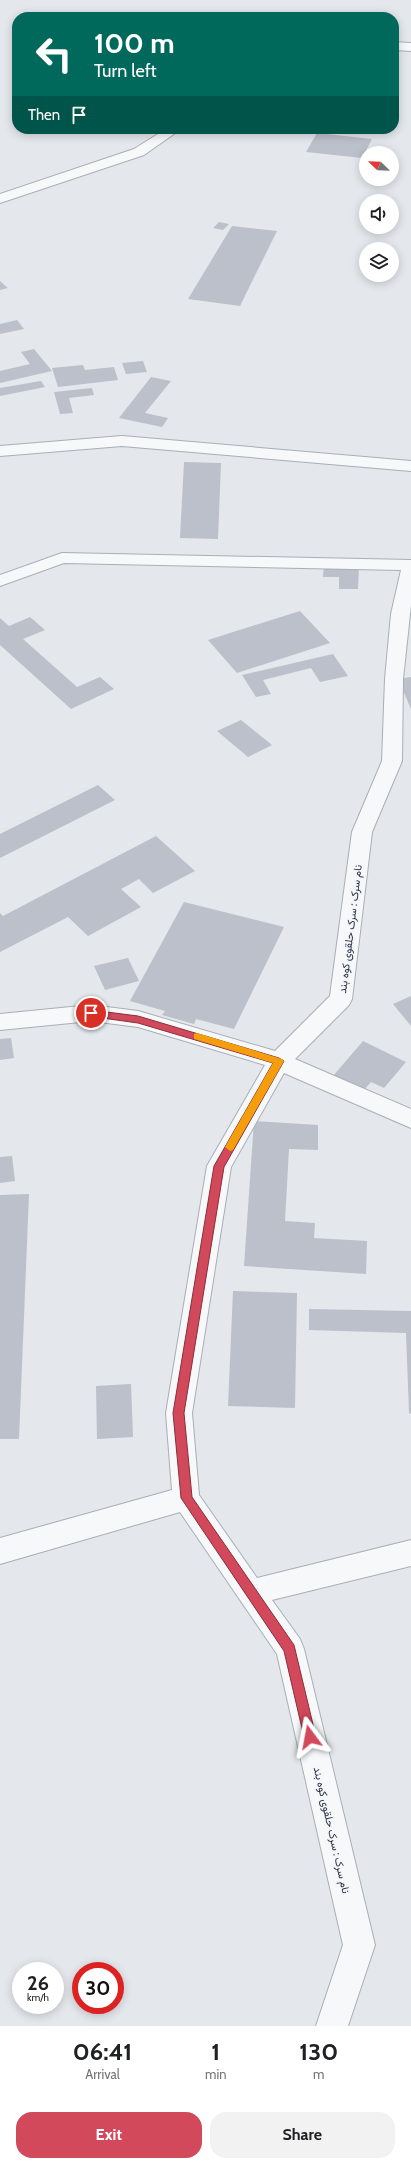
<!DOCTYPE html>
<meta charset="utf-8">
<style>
body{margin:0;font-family:Cabin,Vazirmatn,sans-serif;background:#f2f2f2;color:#202124;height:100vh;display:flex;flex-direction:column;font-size:15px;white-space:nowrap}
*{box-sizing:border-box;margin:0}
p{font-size:13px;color:#757577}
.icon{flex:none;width:22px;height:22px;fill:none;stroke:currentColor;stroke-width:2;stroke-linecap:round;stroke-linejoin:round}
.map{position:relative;height:2026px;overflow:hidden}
.drawer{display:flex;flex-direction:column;background:#fff;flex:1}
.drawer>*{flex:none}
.guide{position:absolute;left:12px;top:12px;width:387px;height:122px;border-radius:16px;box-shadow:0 2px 10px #0003;background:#00695c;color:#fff;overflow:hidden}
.needle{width:26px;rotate:293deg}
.fabs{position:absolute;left:359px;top:146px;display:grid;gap:8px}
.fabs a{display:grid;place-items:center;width:40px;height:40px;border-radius:50%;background:#fff;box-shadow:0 2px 10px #0003;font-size:20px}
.speed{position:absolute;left:12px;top:1962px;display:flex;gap:8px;font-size:20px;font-weight:700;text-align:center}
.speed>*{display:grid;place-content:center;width:52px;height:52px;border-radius:50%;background:#fff;box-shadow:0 2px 10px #0003;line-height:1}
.speed small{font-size:10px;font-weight:400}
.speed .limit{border:6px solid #d22;background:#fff;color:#111}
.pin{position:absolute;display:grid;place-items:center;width:34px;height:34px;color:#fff;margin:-17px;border:2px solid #fff;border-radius:50%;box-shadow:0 1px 4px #0007}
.me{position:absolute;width:44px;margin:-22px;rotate:347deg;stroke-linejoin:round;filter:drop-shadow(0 0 3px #0008)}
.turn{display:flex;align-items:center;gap:14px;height:84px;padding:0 16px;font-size:18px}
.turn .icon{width:52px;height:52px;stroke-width:2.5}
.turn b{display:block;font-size:28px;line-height:34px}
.then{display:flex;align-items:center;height:38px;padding:0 16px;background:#0003;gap:8px;font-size:15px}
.eta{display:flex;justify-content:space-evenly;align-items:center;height:68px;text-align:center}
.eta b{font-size:24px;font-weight:700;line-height:28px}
.primary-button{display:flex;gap:8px;margin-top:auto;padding:8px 16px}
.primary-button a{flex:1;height:46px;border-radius:16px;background:#d1495b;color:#fff;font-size:16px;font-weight:700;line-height:46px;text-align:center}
.primary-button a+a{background:#f2f2f2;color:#202124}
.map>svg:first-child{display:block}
.building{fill:#bbc0ca}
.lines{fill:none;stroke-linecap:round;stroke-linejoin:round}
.minor-casing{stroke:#a9aeb7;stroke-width:2}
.minor{fill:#f7f8fa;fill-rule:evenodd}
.route{fill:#d1495b;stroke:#882f3b}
.slow{fill:#f59e0b}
.labels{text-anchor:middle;stroke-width:3.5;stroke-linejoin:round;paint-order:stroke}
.street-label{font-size:11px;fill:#2b3445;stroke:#f4f6f9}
</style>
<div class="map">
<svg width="411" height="2026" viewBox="0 0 411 2026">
<rect width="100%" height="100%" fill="#e4e7ec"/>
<!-- building -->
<path class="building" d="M317,133l55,6 -10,19 -56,-6z
M219,222l10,2 -6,6 -10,-2z
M232,226l45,5 -37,75 -52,-7z
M0,281l8,7 -8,2z
M17,320l7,9 -24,5v-10z
M34,349l18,22 -52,12v-12l30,-7 -9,-12z
M143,361l4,11 -21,2 -4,-11z
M83,365l2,5 29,-3 4,13 -60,7 -6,-19z
M151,377l20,4 -26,32 23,5 -6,9 -43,-9z
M41,381l4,6 -45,9v-8z
M92,388l2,7 -25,3 4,15 -13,1 -6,-22z
M184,462l37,1 -3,76 -38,-1z
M324,563l35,2 -1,24h-19v-12h-16z
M300,611l30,32 -93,30 -29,-33z
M30,617l15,13 -22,9 54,48 23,-10 14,12 -43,20 -71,-64v-27l9,8z
M333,654l15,22 -28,6 -9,-14 -48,12 8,14 -15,3 -14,-22z
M411,677v32l-13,-30z
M241,720l31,25 -24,12 -31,-26z
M98,785l17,15 -115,58v-24z
M156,836l39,35 -42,22 -14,-14 -18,10 20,18 -53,29 -20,-19 -68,35v-39l3,3z
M184,902l100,25 -50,102 -38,-10 -2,5 -32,-9 3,-4 -35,-10z
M128,958l11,23 -34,9 -11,-24z
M411,996v30l-18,-22z
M11,1038l3,20 -14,2v-21z
M363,1041l43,21 -22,26 -13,-6 -8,9 -30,-15z
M254,1121l64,4v25l-29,-1 -4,72 30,2 -1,15 53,3 -1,33 -122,-8z
M12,1156l3,25 -15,2v-26z
M29,1194l-10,245h-19v-244z
M233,1291l64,2 -2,115 -67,-2z
M309,1309l102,2v103l-2,-1 -3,-80 -97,-3z
M131,1384l2,53 -36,2 -1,-53z"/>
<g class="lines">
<defs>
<path id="minor" d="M394,42l17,1v8l-17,-1z
M166,129h15l-37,26 -144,48v-9l134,-45z
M122,436l289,25v10l-289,-25 -122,10v-10z
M62,553l349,7v45l-8,74 -1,82 -30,71 -20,167 -3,6 -54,54 116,50v19l-127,-55 -53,94 -39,246 7,82 58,83 154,-38v26l-139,34 28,39 4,10 71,296 -27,81h-32l27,-81 -66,-291 -97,-142 -180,52v-26l172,-48 -6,-77 41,-247 58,-101 -127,-38 -47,-6 -91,9v-16l91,-9 47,6 137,40 55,-55 22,-164 30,-71 3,-82 6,-65 10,-44 -337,-7 -64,23v-11z"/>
</defs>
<!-- minor casing -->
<use href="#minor" class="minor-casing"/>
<!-- minor -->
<use href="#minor" class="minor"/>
</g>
<!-- route -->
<path class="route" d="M91,1010l47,6 141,42 5,3 -60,106 -40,246 8,84 102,148 22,92 -1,5 -5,1 -4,-1 -2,-5 -20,-86 -103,-153 -8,-85 41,-247 59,-103 -135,-40 -50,-7 -1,-3z"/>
<!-- slow -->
<path class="slow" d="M197,1033l85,26 2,2 -51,89 -3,1 -5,-4 48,-84 -79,-24v-5z"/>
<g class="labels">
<!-- street labels -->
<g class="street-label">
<text transform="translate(350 929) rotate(-83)" y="4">نام سرک : سرک حلقوی کوه بند</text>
<text transform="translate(332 1830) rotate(77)" y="4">نام سرک : سرک حلقوی کوه بند</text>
</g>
</g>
</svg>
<div class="fabs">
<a><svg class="needle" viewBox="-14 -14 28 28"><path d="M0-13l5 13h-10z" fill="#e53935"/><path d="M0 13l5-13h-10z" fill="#757577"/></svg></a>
<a><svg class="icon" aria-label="sound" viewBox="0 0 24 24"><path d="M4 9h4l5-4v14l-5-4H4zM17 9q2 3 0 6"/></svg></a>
<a><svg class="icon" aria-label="layers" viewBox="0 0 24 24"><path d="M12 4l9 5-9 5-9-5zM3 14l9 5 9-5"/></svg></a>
</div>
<div class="speed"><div>26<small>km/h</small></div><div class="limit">30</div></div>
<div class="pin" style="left:91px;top:1013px;background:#d93025"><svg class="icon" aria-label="arrive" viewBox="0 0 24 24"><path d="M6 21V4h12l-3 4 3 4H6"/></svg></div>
<svg class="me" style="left:310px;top:1737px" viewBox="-20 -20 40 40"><path d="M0-17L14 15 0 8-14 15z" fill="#d1495b" stroke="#fff" stroke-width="4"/></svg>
<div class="guide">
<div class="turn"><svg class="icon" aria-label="left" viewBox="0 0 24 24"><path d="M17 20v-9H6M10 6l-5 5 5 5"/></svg><div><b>100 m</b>Turn left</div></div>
<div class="then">Then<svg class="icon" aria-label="arrive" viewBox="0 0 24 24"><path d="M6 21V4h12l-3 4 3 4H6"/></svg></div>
</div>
</div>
<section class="drawer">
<div class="eta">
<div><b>06:41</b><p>Arrival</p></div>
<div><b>1</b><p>min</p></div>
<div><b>130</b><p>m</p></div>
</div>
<div class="primary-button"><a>Exit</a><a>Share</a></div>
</section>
